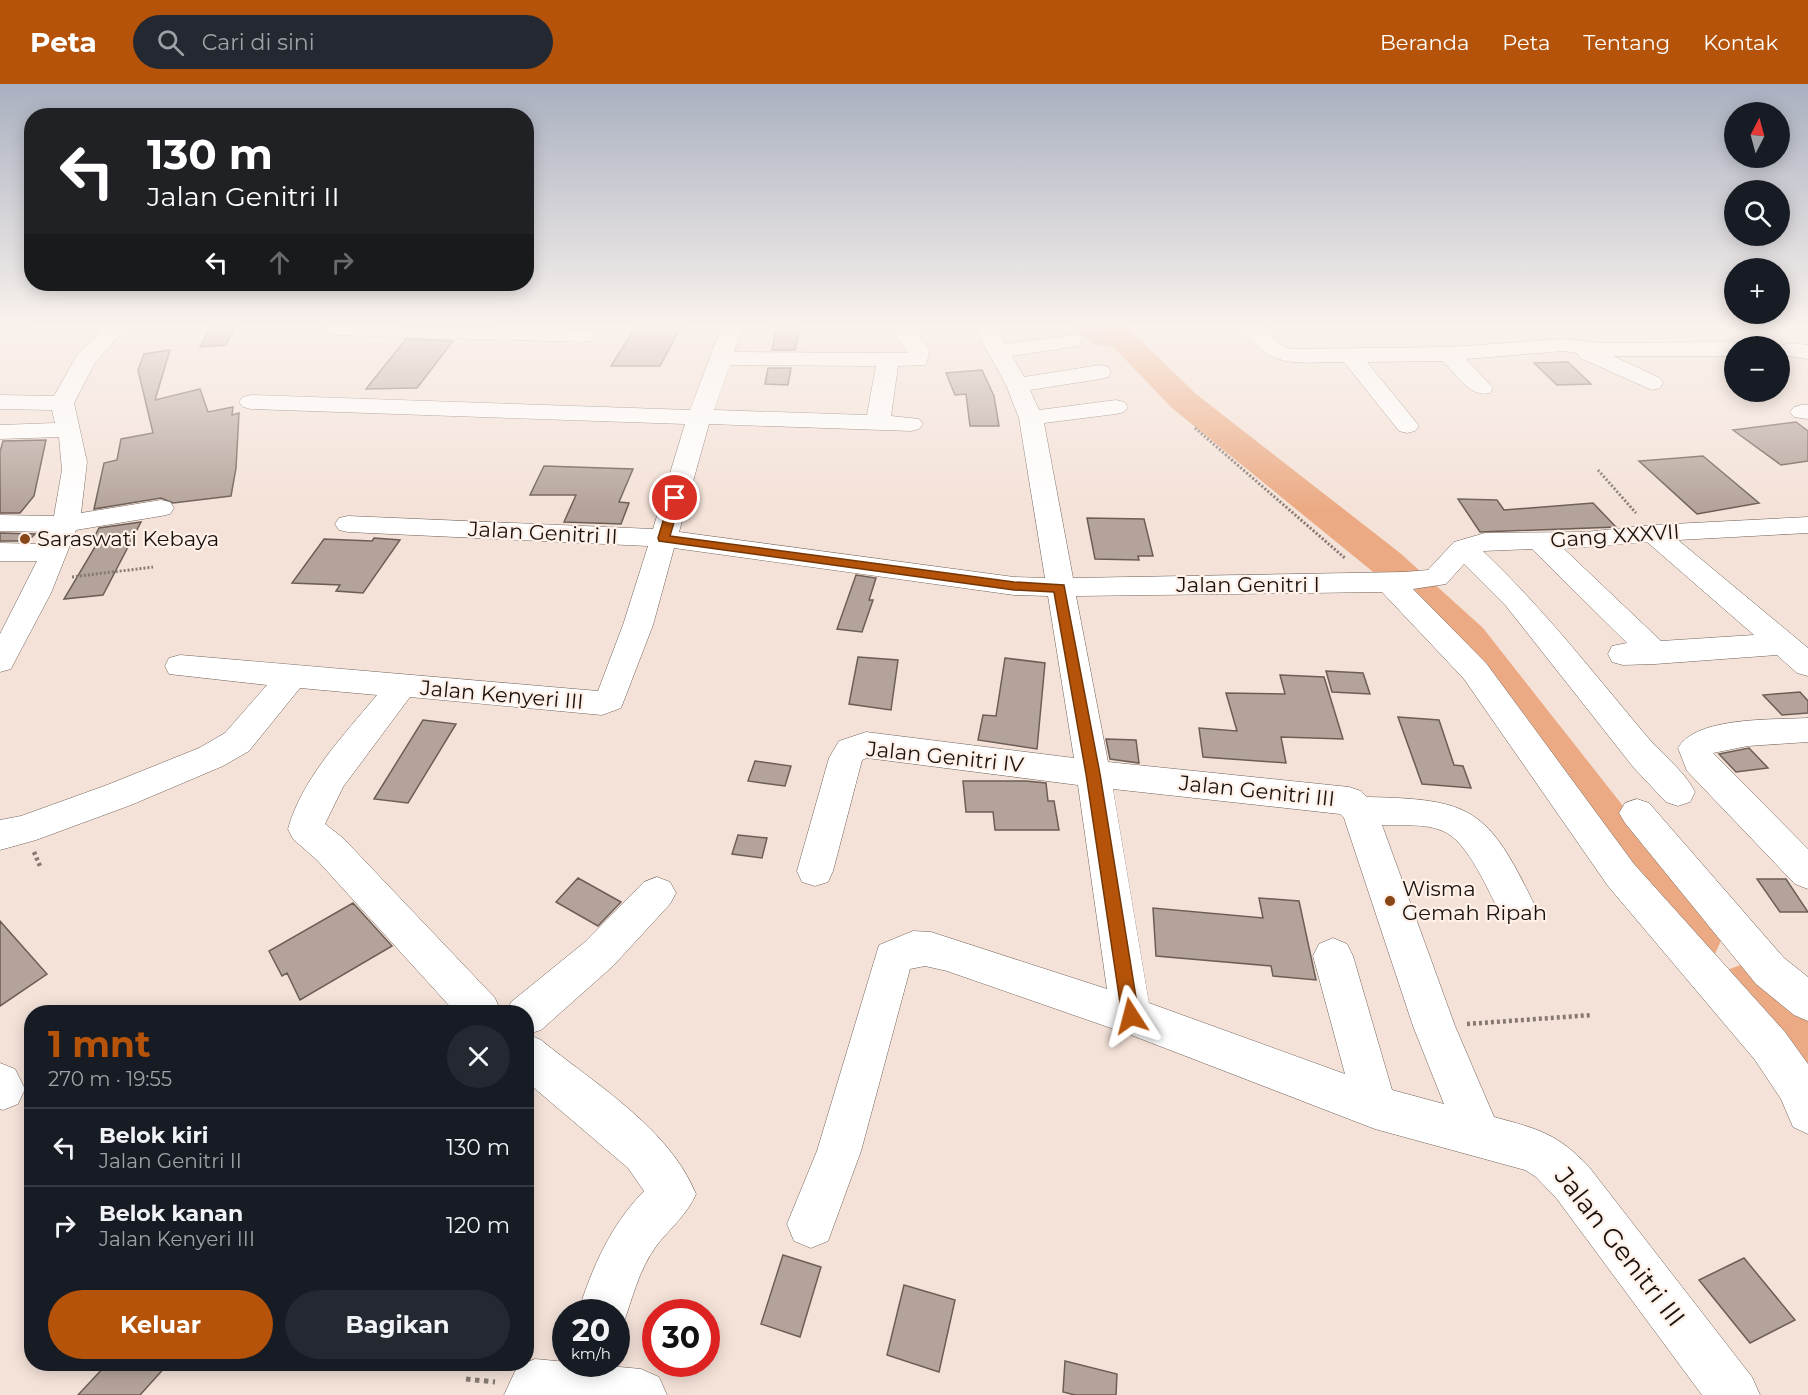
<!DOCTYPE html>
<html lang="id">
<meta charset="utf-8">
<style>
body{margin:0;font-family:Montserrat,sans-serif;background:#242831;color:#f1f3f6;height:100vh;display:flex;flex-direction:column;font-size:22px;white-space:nowrap}
*{box-sizing:border-box;margin:0}
p{font-size:20px;color:#9ea1a6}
.icon{flex:none;width:33px;height:33px;fill:none;stroke:currentColor;stroke-width:2;stroke-linecap:round;stroke-linejoin:round}
.map{position:relative;flex:1;overflow:hidden}
.sheet{position:absolute;left:24px;top:921px;width:510px;height:366px;display:flex;flex-direction:column;background:#171b24;border-radius:24px;box-shadow:0 3px 15px #0003}
.sheet>*{flex:none}
.hud{position:absolute;left:24px;top:24px;width:510px;height:183px;border-radius:24px;box-shadow:0 3px 15px #0003;background:#202124;color:#fff;overflow:hidden}
.needle{width:39px;rotate:6deg}
.buttons{position:absolute;left:1724px;top:18px;display:grid;gap:12px}
.buttons a{display:grid;place-items:center;width:66px;height:66px;border-radius:50%;background:#171b24;box-shadow:0 3px 15px #0003;font-size:30px}
.speed{position:absolute;left:552px;top:1215px;display:flex;gap:12px;font-size:30px;font-weight:700;text-align:center}
.speed>*{display:grid;place-content:center;width:78px;height:78px;border-radius:50%;background:#171b24;box-shadow:0 3px 15px #0003;line-height:1}
.speed small{font-size:15px;font-weight:400}
.speed .limit{border:9px solid #d22;background:#fff;color:#111}
.pin{position:absolute;display:grid;place-items:center;width:51px;height:51px;color:#fff;margin:-26px;border:3px solid #fff;border-radius:50%;box-shadow:0 2px 6px #0007}
.me{position:absolute;width:66px;margin:-33px;rotate:351deg;stroke-linejoin:round;filter:drop-shadow(0 0 4px #0008)}
.turn{display:flex;align-items:center;gap:21px;height:126px;padding:0 24px;font-size:27px}
.turn .icon{width:78px;height:78px;stroke-width:2.5}
.turn b{display:block;font-size:42px;line-height:51px}
.lanes{display:flex;align-items:center;height:57px;padding:0 24px;background:#0003;justify-content:center;gap:30px;direction:ltr}
.lanes .off{opacity:.35}
.round{display:grid;place-items:center;flex:none;width:63px;height:63px;border-radius:32px;background:#242831}
.overview{display:flex;align-items:center;justify-content:space-between;height:102px;padding:0 24px}
h1{font-size:36px;font-weight:700;line-height:45px;color:#b45309}
.cta{display:flex;gap:12px;margin-top:auto;padding:12px 24px}
.cta a{flex:1;height:69px;border-radius:36px;background:#b45309;color:#fff;font-size:24px;font-weight:700;line-height:69px;text-align:center}
.cta a+a{background:#242831;color:#f1f3f6}
ul{padding:0;list-style:none}
li{display:flex;align-items:center;gap:18px;height:78px;padding:0 24px;border-top:2px solid #363941}
li div{flex:1}
li b{display:block;font-size:22px}
li em{font-style:normal}
header{display:flex;align-items:center;gap:36px;box-sizing:border-box;height:84px;padding:0 30px;background:#b45309;color:#fff}
header strong{font-size:28px}
nav{display:flex;gap:33px;margin-inline-start:auto;font-size:21px}
.search{width:420px;height:54px;background:#242831;display:flex;align-items:center;gap:15px;box-sizing:border-box;padding:0 21px;border-radius:33px;color:#9ea1a6;font-size:22px}
.map>svg:first-child{display:block}
.green{fill:#ddaf95}
.lines{fill:none;stroke-linecap:round;stroke-linejoin:round}
.river{fill:#ebaa83;fill-rule:evenodd}
.building{fill:#b4a39a;stroke:#6d5e55;stroke-width:1.5}
.minor-casing{stroke:#716259;stroke-width:1}
.path-far2{stroke:#857972;stroke-width:3;stroke-dasharray:2 2;stroke-linecap:butt}
.path-far1{stroke:#857972;stroke-width:4.5;stroke-dasharray:3 3;stroke-linecap:butt}
.path{stroke:#857972;stroke-width:5;stroke-dasharray:4.5 4.5;stroke-linecap:butt}
.minor{fill:#fff;fill-rule:evenodd}
.route{fill:#b45309;stroke:#753606;stroke-width:1.5}
.poi-dot{fill:#894617;stroke:#fff0e8;stroke-width:2}
.labels{text-anchor:middle;stroke-width:4.5;stroke-linejoin:round;paint-order:stroke}
.street-label{font-size:21px;fill:#19130f;stroke:#fff0e8}
.poi-label{font-size:21px;fill:#19130f;stroke:#fff0e8;text-anchor:start}
.near-street-label{font-size:26px;fill:#19130f;stroke:#fff0e8}
</style>
<header>
<strong>Peta</strong>
<div class="search"><svg class="icon" aria-label="search" viewBox="0 0 24 24"><circle cx="10" cy="10" r="6"/><path d="M15 15l6 6"/></svg>Cari di sini</div>
<nav><a>Beranda</a><a>Peta</a><a>Tentang</a><a>Kontak</a></nav>
</header>
<div class="map">
<svg width="1808" height="1311" viewBox="0 0 1808 1311">
<rect width="100%" height="100%" fill="#f4e2d8"/>
<!-- green -->
<path class="green" d="M1071,241h51l14,20c-32,4 -43,3 -65,-20z"/>
<g class="lines">
<!-- river -->
<path class="river" d="M1092,241h33l71,69 204,159 83,75 199,253 33,37 8,18 -8,18 -20,7 -20,-7 -31,-39 -191,-265 -81,-79 -200,-163z
M1743,880l21,8 23,27 21,16v67c-41,-16 -76,-51 -94,-91l8,-19z"/>
</g>
<!-- building -->
<path class="building" d="M212,241h24l-10,20 -26,2z
M637,241h45l-22,41h-49z
M777,241h23l-5,25h-23z
M406,255l47,2 -36,47 -51,1z
M170,266l-15,50 45,-11 8,23 25,-5 -1,8 7,-2 -3,55 -5,28 -58,7 -12,-5 -67,11 10,-46 13,-3 4,-21 32,-6 -15,-63 6,-16z
M1568,278l23,22 -34,1 -23,-22z
M768,284h23l-3,17 -23,-1z
M982,286l12,26 5,30h-29l-4,-32 -11,1 -9,-22z
M1796,338l12,9v30l-27,4 -48,-35z
M46,356l-12,56 -14,17h-20v-61l3,-11z
M1703,372l56,47 -62,11 -58,-53z
M544,382l89,3 -14,33 10,1 -8,21 -57,-2 12,-27h-46z
M1458,415l39,1 7,10 89,-7 23,24 -136,5z
M1087,434l57,1 9,37h-15l1,4 -44,-1z
M141,438l-38,73 -39,4 34,-57 -7,1 8,-15z
M0,449l35,1 -7,7h-28z
M374,454l26,2 -37,53 -27,-2 4,-6 -48,-2 32,-44 48,2z
M856,491l20,3 -7,22h4l-11,32 -25,-3z
M858,573l40,3 -7,50 -42,-6z
M1005,574l40,5 -8,86 -59,-9 5,-25 13,1z
M1326,587l37,2 7,21 -38,-2z
M1280,591l44,2 19,62 -62,-2 5,26 -83,-6 -4,-29 38,3 -11,-38 59,1z
M1800,608l8,9v12l-26,2 -19,-20z
M1398,633l41,3 15,45 9,1 8,22 -49,-4z
M423,636l33,4 -48,79 -34,-4z
M1106,655l30,1 3,23 -29,-4z
M1749,664l19,20 -32,4 -17,-18z
M755,677l36,5 -6,20 -37,-5z
M963,697h63l20,2 2,18h6l5,29h-64l-2,-18h-27z
M738,751l29,3 -5,20 -30,-4z
M578,794l43,24 -23,24 -42,-24z
M1757,795h29l22,33h-28z
M1259,814l40,3 17,79 -43,-4 -2,-10 -115,-10 -3,-48 110,10z
M353,819l39,43 -92,54 -13,-27 -5,3 -13,-25z
M0,837l47,53 -47,32z
M783,1171l38,12 -21,70 -39,-13z
M1744,1174l51,62 -45,23 -51,-63z
M904,1201l51,15 -16,72 -52,-17z
M1065,1277l52,13 -1,21h-41l-12,-3z
M107,1280h61l-28,31h-62z"/>
<g class="lines">
<defs>
<path id="minor" d="M107,241h22l-34,38 -21,40 13,59 -6,51 80,-13 9,2 4,6 -4,6 -9,2 -85,14 -25,63 -36,68 -4,8 -11,3v-38l37,-73h-37v-18l44,1 5,-12 -49,-1v-16l54,1 8,-46 -3,-33 -59,2v-14l55,-2 -3,-13 -52,-1v-14l54,1 23,-41z
M329,241l256,5 8,1 3,5 -3,5 -8,1 -248,-7 -7,-2 -4,-4z
M722,241h21l-9,27 174,1 -20,-28h21l21,25 -4,15 -28,1 -7,50 28,3 4,5 -4,5 -8,2 -202,-7 -30,108 335,45 31,1 -26,-160 -13,-33 -33,-60h21l11,19 66,-9 8,1 3,5 -3,5 -8,1 -59,9 12,21 76,-12 8,2 3,5 -3,5 -8,2 -70,11 9,20 77,-10 8,2 4,5 -4,5 -8,2 -72,9 29,155 331,-6 24,-2 26,-28 31,-9 100,-1 68,-7 155,-8v16l-130,7 130,108v28l-11,-3 -20,-18 -122,9 -32,1 -11,-3 -4,-8 4,-8 15,-3 -95,-94 -49,2c59,56 109,120 161,182 16,20 40,37 51,59l-5,10 -12,4 -12,-4 -32,-34 -128,-162 -42,-42 -18,20 -33,5 73,74 148,201 151,168 23,32v70l-15,-7 -12,-28 -26,-39 -147,-174 -144,-207 -82,-87 -306,4 32,166 241,25 12,4 6,6c105,2 121,12 167,107l-6,12 -13,4 -13,-4c-14,-24 -33,-74 -59,-85 -18,-8 -42,-5 -61,-6l73,201 39,91c44,12 63,16 95,50l163,210 8,18h-58l-145,-196 -21,-22 -11,-7 -150,-41 -244,-94 -184,-64 -22,-5 -15,3 -49,182 -33,90 -17,7 -17,-7 -7,-17 30,-73 62,-206 34,-14 18,1 176,57 -29,-204 -211,-27 -5,2 -29,111 -5,11 -13,4 -13,-4 -5,-11 32,-113 10,-17 27,-9 208,26 -26,-162 -34,-1 -340,-47 -21,77 -32,83 -19,7 -192,-18 -67,90 -18,37 18,14 152,160 6,14h-46l-138,-152 -24,-21 -5,-10c14,-51 56,-94 89,-134l-77,-7 -51,63 -26,15 -92,39 -95,35 -36,10v-30l21,-4 86,-31 92,-37 26,-15 42,-48 -98,-11 -4,-8 4,-8 11,-3 418,36 25,-66 25,-79 -300,-14 -9,-2 -4,-6 4,-6 9,-2 305,13 32,-105 -434,-15 -8,-2 -4,-5 4,-5 8,-2 439,15zM730,281l146,1 -9,49 -153,-5zM1647,458l107,93 -93,6 -97,-92zM1113,705l227,25 4,4 69,208 31,78 -52,-14 -39,-134 -6,-12 -14,-6 -14,6 -6,12 32,118 -196,-71z
M1240,241h22l19,20 9,4 159,-2 115,-8 37,4 133,-1 9,4h-9v10h-121l47,22 3,5 -3,5 -8,2 -72,-32 -3,-5 -13,-2 -98,8 27,29 -3,5c-20,5 -34,-19 -47,-32l-76,1 52,64 -4,5 -8,2 -8,-2 -55,-69c-49,0 -73,9 -104,-37z
M1791,259l17,2v14l-25,-4 -3,-5 3,-5z
M1802,321h6v14l-14,-2 -4,-5 4,-5z
M1808,634v24l-60,4 -35,7 95,96v40l-13,-5 -108,-113 -9,-23c18,-32 97,-28 130,-30z
M1637,715l12,4 135,155 24,19v44l-14,-6 -38,-31 -131,-161 -6,-10 6,-10z
M657,793l13,5 6,11 -6,11 -57,62 -72,64 -13,4 13,6c54,44 128,88 155,154 -9,21 -25,33 -39,51 -19,25 -25,56 -36,85l-5,1v-19h-38c15,-46 32,-86 66,-121l-16,-23 -102,-87v-69h-19l4,-10 74,-60 59,-60z
M0,979l15,6 10,20 -7,15 -15,6 -3,-1z
M535,1275l106,10 18,8 8,18h-163l13,-28z"/>
</defs>
<!-- minor casing -->
<use href="#minor" class="minor-casing"/>
<!-- path-far2 -->
<path class="path-far2" d="M0,245l83,1
M1195,344l151,131
M1598,386l38,43
M72,493l81,-10"/>
<!-- path-far1 -->
<path class="path-far1" d="M34,768l6,14
M1467,940l125,-9"/>
<!-- path -->
<path class="path" d="M466,1295l29,3"/>
<!-- minor -->
<use href="#minor" class="minor"/>
</g>
<!-- sky -->
<linearGradient id="sky" x2="0" y2="1"><stop stop-color="#a9b0c0"/><stop offset="0.57" stop-color="#faf2ed"/><stop offset="1" stop-color="#faf2ed" stop-opacity="0"/></linearGradient>
<rect width="1808" height="425" fill="url(#sky)"/>
<!-- route -->
<path class="route" d="M675,411l6,3 -11,38 344,46 50,3 36,189 39,242 -2,6 -6,2 -6,-2 -3,-6 -36,-242 -32,-182 -40,-2 -355,-49 -1,-3 12,-40z"/>
<!-- markers -->
<g class="poi-dot">
<circle cx="25" cy="455" r="6"/>
<circle cx="1390" cy="817" r="6"/>
</g>
<g class="labels">
<!-- street labels -->
<g class="street-label">
<text transform="translate(543 449) rotate(3)" y="7">Jalan Genitri II</text>
<text transform="translate(1615 452) rotate(-4)" y="7">Gang XXXVII</text>
<text x="1248" y="508">Jalan Genitri I</text>
<text transform="translate(502 611) rotate(5)" y="7">Jalan Kenyeri III</text>
<text transform="translate(945 673) rotate(6)" y="7">Jalan Genitri IV</text>
<text transform="translate(1257 707) rotate(6)" y="7">Jalan Genitri III</text>
</g>
<!-- poi labels -->
<g class="poi-label">
<text x="37" y="462">Saraswati Kebaya</text>
<text x="1402" y="812">Wisma<tspan x="1402" dy="24">Gemah Ripah</tspan></text>
</g>
<!-- near-street labels -->
<g class="near-street-label">
<text transform="translate(1620 1163) rotate(52)" y="9">Jalan Genitri III</text>
</g>
</g>
</svg>
<div class="buttons">
<a><svg class="needle" viewBox="-14 -14 28 28"><path d="M0-13l5 13h-10z" fill="#e53935"/><path d="M0 13l5-13h-10z" fill="#9ea1a6"/></svg></a>
<a><svg class="icon" aria-label="search" viewBox="0 0 24 24"><circle cx="10" cy="10" r="6"/><path d="M15 15l6 6"/></svg></a>
<a>+</a>
<a>−</a>
</div>
<div class="speed"><div>20<small>km/h</small></div><div class="limit">30</div></div>
<div class="pin" style="left:675px;top:414px;background:#d93025"><svg class="icon" aria-label="arrive" viewBox="0 0 24 24"><path d="M6 21V4h12l-3 4 3 4H6"/></svg></div>
<svg class="me" style="left:1131px;top:932px" viewBox="-20 -20 40 40"><path d="M0-17L14 15 0 8-14 15z" fill="#b45309" stroke="#fff" stroke-width="4"/></svg>
<div class="hud">
<div class="turn"><svg class="icon" aria-label="left" viewBox="0 0 24 24"><path d="M17 20v-9H6M10 6l-5 5 5 5"/></svg><div><b>130 m</b>Jalan Genitri II</div></div>
<div class="lanes"><svg class="icon" aria-label="left" viewBox="0 0 24 24"><path d="M17 20v-9H6M10 6l-5 5 5 5"/></svg><svg class="icon off" aria-label="ahead" viewBox="0 0 24 24"><path d="M12 20V5M6 11l6-6 6 6"/></svg><svg class="icon off" aria-label="right" viewBox="0 0 24 24"><path d="M7 20v-9h11M14 6l5 5-5 5"/></svg></div>
</div>
<section class="sheet">
<div class="overview"><div><h1>1 mnt</h1><p>270 m · 19:55</p></div><a class="round"><svg class="icon" aria-label="close" viewBox="0 0 24 24"><path d="M6 6l12 12M18 6L6 18"/></svg></a></div>
<ul>
<li><svg class="icon" aria-label="left" viewBox="0 0 24 24"><path d="M17 20v-9H6M10 6l-5 5 5 5"/></svg><div><b>Belok kiri</b><p>Jalan Genitri II</p></div><em>130 m</em></li>
<li><svg class="icon" aria-label="right" viewBox="0 0 24 24"><path d="M7 20v-9h11M14 6l5 5-5 5"/></svg><div><b>Belok kanan</b><p>Jalan Kenyeri III</p></div><em>120 m</em></li>
</ul>
<div class="cta"><a>Keluar</a><a>Bagikan</a></div>
</section>
</div>
